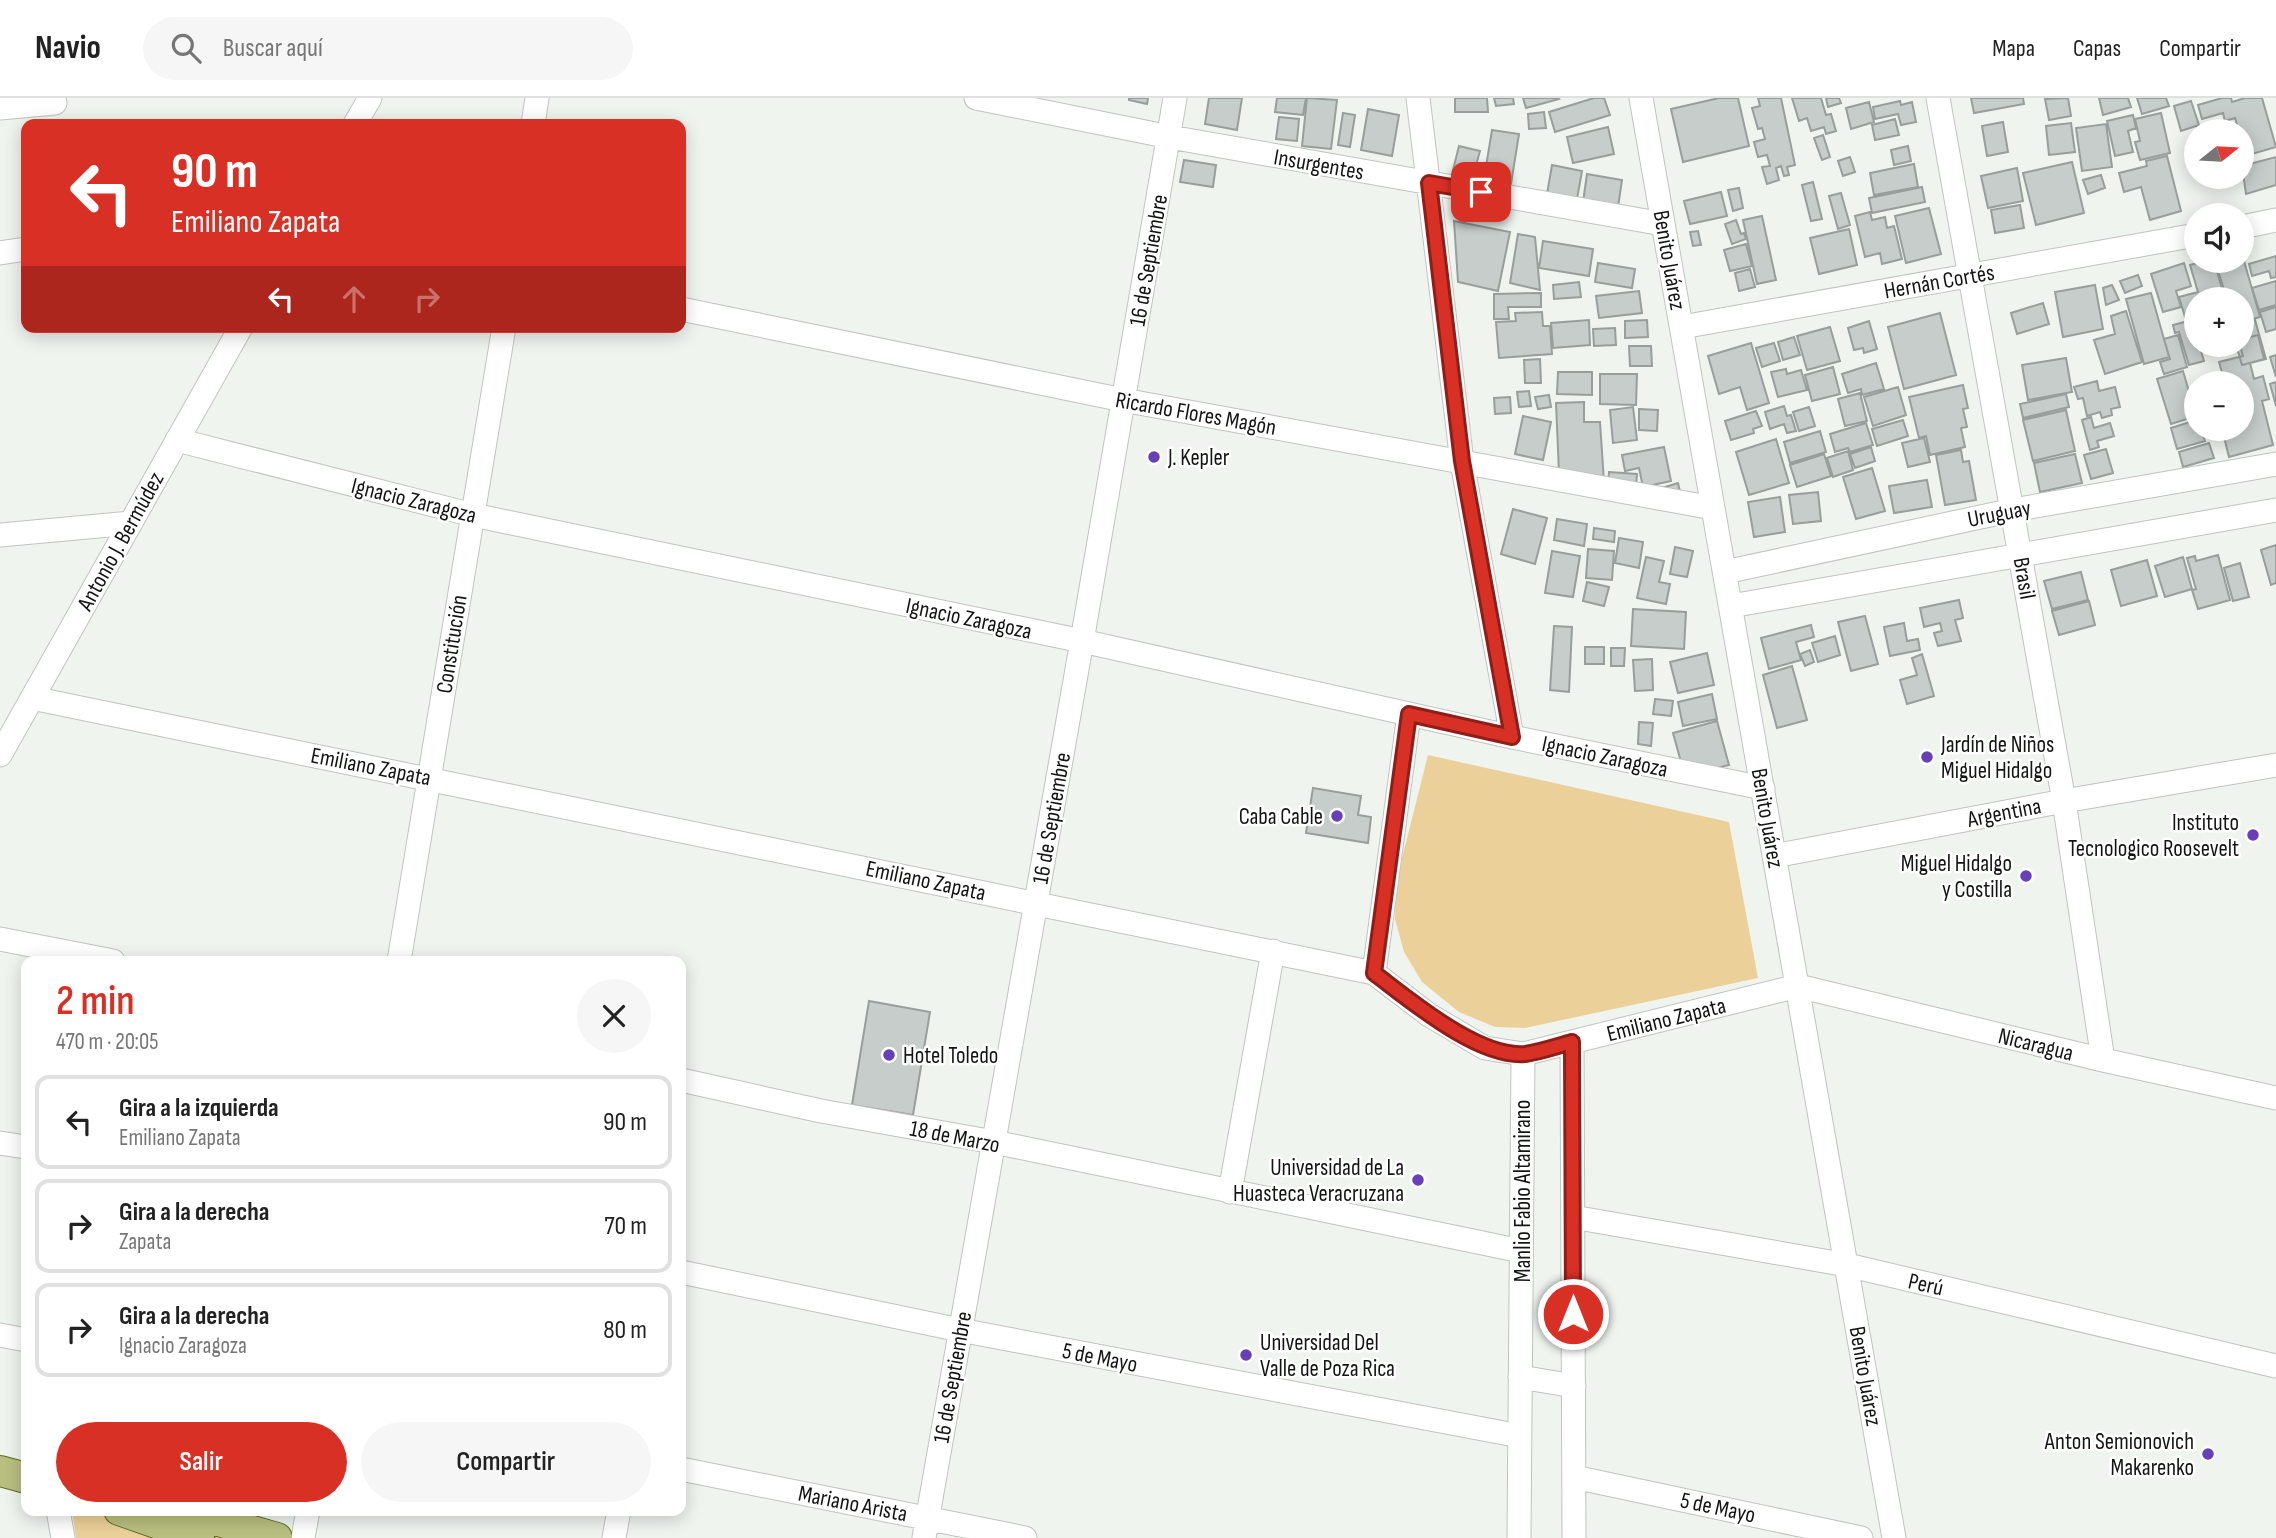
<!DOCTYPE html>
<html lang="es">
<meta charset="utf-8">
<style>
body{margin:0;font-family:"Sofia Sans Condensed",sans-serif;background:#f6f6f6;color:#222;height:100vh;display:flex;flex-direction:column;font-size:26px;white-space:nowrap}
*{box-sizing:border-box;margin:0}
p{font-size:23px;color:#767676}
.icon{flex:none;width:38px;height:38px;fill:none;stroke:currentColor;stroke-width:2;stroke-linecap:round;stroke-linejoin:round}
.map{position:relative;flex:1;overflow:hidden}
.details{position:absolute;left:21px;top:858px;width:665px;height:560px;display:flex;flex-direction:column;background:#fff;border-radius:14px;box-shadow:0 4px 18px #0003}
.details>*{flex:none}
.hud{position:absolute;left:21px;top:21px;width:665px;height:214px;border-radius:14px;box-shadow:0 4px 18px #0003;background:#d93025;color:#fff;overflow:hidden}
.needle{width:46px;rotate:72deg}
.controls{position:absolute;left:2184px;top:21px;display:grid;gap:14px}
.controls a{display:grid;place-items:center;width:70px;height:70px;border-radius:50%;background:#fff;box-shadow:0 4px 18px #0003;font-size:35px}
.pin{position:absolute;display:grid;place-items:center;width:60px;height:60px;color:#fff;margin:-30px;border-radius:14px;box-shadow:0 4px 10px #0006}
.me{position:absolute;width:77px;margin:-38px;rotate:0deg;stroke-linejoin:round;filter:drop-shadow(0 0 5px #0008)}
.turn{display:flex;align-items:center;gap:24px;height:147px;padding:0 35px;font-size:32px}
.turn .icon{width:91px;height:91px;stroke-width:2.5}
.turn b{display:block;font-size:49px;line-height:60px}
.lanes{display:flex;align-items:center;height:66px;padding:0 35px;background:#0003;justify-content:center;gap:35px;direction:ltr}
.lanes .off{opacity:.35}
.round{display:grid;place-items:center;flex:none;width:74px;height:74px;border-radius:37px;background:#f6f6f6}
.head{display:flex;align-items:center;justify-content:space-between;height:119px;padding:0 35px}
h1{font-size:42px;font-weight:600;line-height:52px;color:#d93025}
.cta{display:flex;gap:14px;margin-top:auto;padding:14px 35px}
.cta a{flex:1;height:80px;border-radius:42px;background:#d93025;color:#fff;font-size:28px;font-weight:600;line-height:80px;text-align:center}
.cta a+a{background:#f6f6f6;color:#222}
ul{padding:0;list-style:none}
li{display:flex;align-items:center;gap:21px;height:94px;margin:0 14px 10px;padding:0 21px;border:4px solid #e0e0e0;border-radius:14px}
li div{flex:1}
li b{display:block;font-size:26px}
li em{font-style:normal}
header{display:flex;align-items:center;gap:42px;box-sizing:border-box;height:98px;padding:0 35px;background:#fff;border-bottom:2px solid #e0e0e0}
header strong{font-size:33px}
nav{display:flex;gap:38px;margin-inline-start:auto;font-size:24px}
.search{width:490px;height:63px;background:#f6f6f6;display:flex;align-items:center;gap:18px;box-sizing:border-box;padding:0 24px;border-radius:38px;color:#767676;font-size:26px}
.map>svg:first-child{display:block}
.green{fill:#ebd199}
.building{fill:#c6cdcb;stroke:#979e9b;stroke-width:2}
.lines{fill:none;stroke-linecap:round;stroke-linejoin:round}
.minor-casing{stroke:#bfc4bf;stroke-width:25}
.major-casing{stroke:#606823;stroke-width:32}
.minor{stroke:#fff;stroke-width:23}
.major{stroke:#b8bf80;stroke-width:30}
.route-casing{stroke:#8d1f18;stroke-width:18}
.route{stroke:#d93025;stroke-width:12}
.poi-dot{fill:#673fb7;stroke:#fff;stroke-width:2.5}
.labels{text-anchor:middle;stroke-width:5;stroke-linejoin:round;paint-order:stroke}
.street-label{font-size:23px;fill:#131513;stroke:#fff}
.poi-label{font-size:23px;fill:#131513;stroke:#fff;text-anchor:end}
</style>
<header>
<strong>Navio</strong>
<div class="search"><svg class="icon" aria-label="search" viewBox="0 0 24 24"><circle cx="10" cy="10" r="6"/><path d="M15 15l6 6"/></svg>Buscar aquí</div>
<nav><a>Mapa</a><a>Capas</a><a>Compartir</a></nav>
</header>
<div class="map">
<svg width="2276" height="1440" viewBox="0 0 2276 1440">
<rect width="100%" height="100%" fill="#eff4ef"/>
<!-- green -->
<path class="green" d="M1428,657l301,67 29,156 -233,50 -30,-1 -36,-15 -37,-30 -18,-30 -9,-33 1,-37z
M72,1412h66l112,28h-174z"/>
<!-- building -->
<path class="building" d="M1129,0h19l-1,6 -18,-4z
M1209,0h33l-5,32 -32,-6z
M1277,0h29l-3,17 -28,-3z
M1307,0l30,2 -6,49 -29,-3z
M1455,0h32l1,14h-33z
M1494,0h19l1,6 -18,2z
M1523,0h35l1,1 -33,9z
M1594,0h10l6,17 -55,17 -6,-20z
M1719,0h19l11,48 -66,16 -12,-53z
M1758,0h23l14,67 -8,2 2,8 -5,1 -3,-10 -5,2 3,12 -12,4 -5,-17 8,-1 -3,-11 -9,2 -4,-15 11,-3 -3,-11 -4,1 -6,-21 8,-2z
M1792,0h29l5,17 5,-1 5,17 -10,3 -2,-7 -13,4 -4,-13 -8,3z
M1826,0h13l2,5 -13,4z
M1971,0h52l1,6 -50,9z
M2068,0l3,18 -22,4 -4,-21z
M2099,0h29l3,9 -28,8z
M2137,0h29l3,8 -27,8z
M2222,0h9l1,4 13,-4h17l14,49 -31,9 -3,-25h-3l-4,-13 -10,3 -2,-8 -21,6 -4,-14z
M1900,3l1,4 11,-3 4,20 -15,3 -3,-11 -23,5 -2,-12z
M2191,3l8,24 -18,6 -7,-25z
M1869,4l5,20 -23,7 -5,-21z
M1368,11l31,6 -7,41 -31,-6z
M1544,14l2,16 -17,1 -1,-15z
M1343,15l12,2 -5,32 -12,-2z
M2161,15l9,40 -30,7 -5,-18 5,-1 -5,-22z
M2133,17l3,13 -8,3 5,21 -18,4 -8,-35z
M1279,19l20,2 -2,22 -21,-2z
M1895,21l4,16 -24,5 -3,-15z
M2003,24l5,30 -21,4 -5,-30z
M2071,25l4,29 -26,3 -3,-29z
M2106,26l6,43 -30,4 -6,-43z
M1608,29l6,27 -41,9 -6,-26z
M1492,32l27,4 -9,56 -27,-5z
M1823,37l7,22 -8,3 -8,-22z
M1459,48l21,5 -7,25 -20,-6z
M1908,48l3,15 -17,4 -3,-15z
M2167,58l14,55 -31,9 -9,-33 -17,5 -5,-19 28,-7 -1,-5z
M1850,59l5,15 -12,4 -5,-15z
M2276,59v28l-30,9 -4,-28z
M1184,62l32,5 -3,22 -33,-5z
M2072,64l12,51 -48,12 -13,-52z
M1914,66l4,23 -44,8 -4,-22z
M1552,67l30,6 -5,28 -30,-5z
M2017,70l6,33 -35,7 -7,-32z
M1587,76l35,6 -4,27 -35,-5z
M2101,77l4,13 -17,6 -5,-14z
M2211,79h25l-24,6z
M1813,84l9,37 -11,2 -9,-36z
M1922,89l3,15 -53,11 -3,-15z
M1739,90l4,20 -10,3 -5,-21z
M1721,94l6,24 -37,8 -6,-23z
M1841,95l9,32 -12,4 -9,-33z
M2020,107l4,23 -29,5 -4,-23z
M1929,110l12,46 -35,9 -11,-47z
M1870,114l2,8 13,-3 2,11 7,-2 8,33 -20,5 -2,-11 -15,4 -10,-41z
M1762,118l14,64 -19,4 -14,-64z
M1736,122l5,14 3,-1 2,6 -14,5 -7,-20z
M1454,123l56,11 -12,59 -40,-9z
M1849,131l8,36 -38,9 -9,-36z
M1698,133l3,14 -8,1 -3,-14z
M1518,136l17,3 5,53 -30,-7z
M1543,143l50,8 -4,27 -50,-8z
M1746,146l6,22 -22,5 -6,-21z
M2242,156l18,63 -18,5v-23h-15l-12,-38h27z
M2276,158v21l-5,1 -2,-7 -17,5 -3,-12z
M2205,163h9l11,38h-29v15l-11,3 -6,-20 19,-5 -8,-27z
M1598,165l37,6 -3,19 -37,-6z
M2184,165l7,23 -15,5 5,16 -18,5 -12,-38z
M1750,171l5,18 -16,4 -4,-18z
M2138,177l4,11 -17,7 -5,-12z
M2276,183v24l-17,5 -7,-22z
M1579,184l2,15 -27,2 -1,-14z
M2095,187l8,44 -40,8 -8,-45z
M2112,187l7,15 -13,5 -3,-17z
M1639,193l3,22 -43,5 -3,-22z
M1541,195v14h-33l1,12h-15v-25z
M2151,195l18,64 -25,7 -18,-65z
M2043,205l6,21 -32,10 -6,-21z
M2276,209v22l-10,3 -6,-20z
M2126,213l16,51 -37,12 -11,-34 21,-6 -4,-18z
M1542,214l1,14h7l2,28 -53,4 -3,-36 20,-1 -1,-8z
M1940,215l16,62 -52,14 -16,-62z
M1589,222l1,25 -37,3 -2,-25z
M1647,222l1,17 -23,1v-17z
M2192,222l4,25h3l5,16 -15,4 -10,-33 -4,1 -2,-8z
M2255,222l11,39 -24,6 -6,-20h6v-22z
M1869,223l8,28 -13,4 -1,-5 -9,2 -6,-22z
M1830,229l10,34 -33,9 -10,-34z
M1615,230l1,17 -22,1 -1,-17z
M2178,237l9,32 -23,7 -4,-12 10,-3 -6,-20z
M2258,237l6,24 -14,4 4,16 9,-3 6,23 -7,2 11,44 -44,12 -7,-28h20v-46h-17l-6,-21 24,-6 -3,-11 2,-6z
M1794,239l6,18 -17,5 -5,-18z
M1751,245l18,60 -22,7 -7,-23 -21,7 -11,-38z
M1774,245l6,18 -18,6 -6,-19z
M1629,248h22l1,20h-22z
M2276,257v22l-6,-20z
M2066,260l6,34 -44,8 -6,-35z
M1540,261l1,24h-16l-1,-23z
M1876,265l8,26 -22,6 -1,-6 -13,4 -6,-19z
M1833,269l7,27 -28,7 -7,-26z
M1786,271l1,5 14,-4 6,20 -29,7 -7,-25z
M2183,273l13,45 -25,8 -14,-45z
M1558,274h34v23l-35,-1z
M1600,276h37l-1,31 -36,-1z
M2097,283l2,10 16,-4 5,20 -9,2 1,6 -10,3 -2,-6 -13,4 -4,-18 -5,1 -4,-12z
M2276,284v24l-6,-22z
M1963,287l5,23 -5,1 4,18 -6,1 4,19 -35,8 -4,-19 -7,2 -10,-41z
M1898,289l8,28 -33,11 -9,-29z
M1529,293l2,15 -12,1 -2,-15z
M1860,295l7,28 -22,5 -7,-27z
M2066,296l3,13 -46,11 -3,-14z
M1549,297l2,12 -13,2 -3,-12z
M1510,299l1,16 -16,1 -1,-16z
M1584,304v20h16l4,60 -45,-9 -3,-70z
M1784,308l3,10 4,-1 5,16 -9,2 -3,-9 -14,5 -5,-17z
M1633,309l4,33 -24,3 -3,-33z
M1809,309l6,19 -16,5 -6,-19z
M1639,311l19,1 -1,21 -18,-1z
M2066,312l9,41 -42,10 -10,-41z
M1756,313l6,15 -9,3 1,4 -23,7 -6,-19z
M1523,318l28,6 -8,38 -28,-6z
M2091,319l3,11 16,-5 4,13 -17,5 2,6 -9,3 -8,-30z
M1903,322l5,16 -31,10 -5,-17z
M2196,322v9h5l4,12 -28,8 -6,-21z
M1866,325l7,22 -23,7 -2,-4 -13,4 -5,-18z
M1820,333l6,21 -36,11 -6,-21z
M1924,340l6,24 -22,5 -6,-24z
M1776,341l13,44 -40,12 -13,-43z
M2209,345l5,15 -31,9 -4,-15z
M1664,349l7,34 -28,6 -4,-19 -14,3 -3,-16z
M1871,349l4,14 -20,7 -5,-14z
M2106,351l7,24 -22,6 -7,-24z
M1961,352l2,12 6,-1 7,39 -31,5 -9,-50z
M1848,353l5,19 -20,7 -6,-19z
M1824,356l7,22 -34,11 -7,-22z
M2075,356l7,29 -42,9 -6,-29z
M1872,370l13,43 -29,8 -13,-42z
M1609,374l28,2 -1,13 -28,-1z
M1927,382l5,27 -38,6 -5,-27z
M1678,385l4,17 -30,-9z
M1818,394l3,29 -28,3 -4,-29z
M1780,399l5,35 -31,5 -6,-35z
M1513,411l34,9 -12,46 -34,-10z
M1557,421l30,5 -3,22 -30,-6z
M1594,430l21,3 -1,11 -21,-3z
M1619,440l24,4 -4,26 -24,-5z
M2276,447v38l-5,2 -10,-35z
M1675,449l18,4 -6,26 -17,-3z
M1588,451l26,2 -2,29 -26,-2z
M1552,453l28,5 -7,41 -28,-4z
M2218,457l12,45 -32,9 -6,-19 4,-1 -9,-31 8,-2 1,5z
M1646,459l18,4 -5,21 11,2 -4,20 -29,-6z
M2183,459l9,32 -27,8 -10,-31z
M2147,462l10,36 -36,10 -10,-36z
M2240,465l9,34 -16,4 -9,-33z
M2081,474l7,28 -36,9 -8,-28z
M1587,484l22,5 -5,19 -21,-5z
M1959,502l4,18 -8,2 6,21 -23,5 -4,-13 8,-2 -2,-8 -16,4 -4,-19z
M2089,503l6,24 -36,10 -7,-24z
M1633,511l53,3 -2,37 -53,-3z
M1865,518l13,48 -27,7 -13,-49z
M1904,525l3,18 11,-2 2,11 -30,6 -6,-29z
M1811,527l3,12 -18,5 5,18 -32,9 -8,-31z
M1554,528l18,1 -3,65 -19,-2z
M1835,538l5,19 -22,7 -6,-19z
M1585,549h19v17h-19z
M1611,550h14l-1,18h-13z
M1810,552l4,12 -9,4 -5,-12z
M1707,555l7,32 -36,8 -8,-31z
M1922,556l12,42 -27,8 -7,-24 17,-5 -5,-17z
M1652,561l1,31 -18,1 -2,-31z
M1792,568l15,54 -30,8 -14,-53z
M1712,596l5,25 -34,7 -5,-24z
M1655,601l18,2 -2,15 -18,-2z
M1717,623l12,44 -25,6 -23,-9 -8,-29z
M1639,624l14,1 -2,23 -13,-2z
M1313,690l48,8 -3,19 13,2 -3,26 -62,-10z
M869,903l61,11 -17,103 -61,-10z"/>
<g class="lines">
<defs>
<path id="minor" d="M976,0l194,39 493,87
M1418,0l44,364 50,275
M1641,0l253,1440
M1938,0l126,703 39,259
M0,10l55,-5
M355,26l15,-26
M533,26l4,-26
M2242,129l34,-7
M0,155l26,-4
M681,211l442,91 590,108
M1682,229l514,-92
M177,342l296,75 609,126 430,96 251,51
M0,437l131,-12
M1725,474l288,-62 263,-46
M1731,508l545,-96
M32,600l1342,275 55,42 56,33 38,6 275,-68 305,74 173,38
M0,657l241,-428
M1774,758l290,-55 212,-36
M0,841l113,22
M399,863l105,-634
M1374,875l35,-259
M1572,944l2,496
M681,982l140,31 173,31 527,109
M0,1045l26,4
M1230,1094l43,-241
M1573,1119l274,48 429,101
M681,1174l279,58 560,106
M0,1237l26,5
M1520,1279l54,9
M681,1371l344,69
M1574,1379l287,61
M58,1412l5,28
M303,1440l5,-28
M614,1440l5,-28
M924,1440l158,-897 93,-543
M1519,1440l4,-484"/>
<path id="major" d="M0,1373l26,7
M119,1412l80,28
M181,1412l96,28"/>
</defs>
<!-- minor casing -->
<use href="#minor" class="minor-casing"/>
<!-- major casing -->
<use href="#major" class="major-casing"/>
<!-- minor -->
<use href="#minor" class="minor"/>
<!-- major -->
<use href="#major" class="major"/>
</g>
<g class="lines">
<defs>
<path id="route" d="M1481,94l-52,-9 33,278 50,276 -103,-23 -35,259c36,27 104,85 151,81 15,-2 32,-8 47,-12l1,272"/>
</defs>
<!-- route casing -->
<use href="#route" class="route-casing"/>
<!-- route -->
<use href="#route" class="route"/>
</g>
<!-- markers -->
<g class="poi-dot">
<circle cx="1154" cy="359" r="7"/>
<circle cx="1927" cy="659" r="7"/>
<circle cx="1337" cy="718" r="7"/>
<circle cx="2253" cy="737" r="7"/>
<circle cx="2026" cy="778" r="7"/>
<circle cx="889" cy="957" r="7"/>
<circle cx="1418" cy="1082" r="7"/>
<circle cx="1246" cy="1257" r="7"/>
<circle cx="2208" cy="1356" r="7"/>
</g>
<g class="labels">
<!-- street labels -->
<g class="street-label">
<text transform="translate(1319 66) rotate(10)" y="8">Insurgentes</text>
<text transform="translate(1148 162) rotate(-80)" y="8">16 de Septiembre</text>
<text transform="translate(1670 162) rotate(80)" y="8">Benito Juárez</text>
<text transform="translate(1939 183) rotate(-10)" y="8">Hernán Cortés</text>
<text transform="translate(1196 315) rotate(10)" y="8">Ricardo Flores Magón</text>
<text transform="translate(414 402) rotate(14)" y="8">Ignacio Zaragoza</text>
<text transform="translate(1999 415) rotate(-11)" y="8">Uruguay</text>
<text transform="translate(120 443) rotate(-61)" y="8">Antonio J. Bermúdez</text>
<text transform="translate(2025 480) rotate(80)" y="8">Brasil</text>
<text transform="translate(969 520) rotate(12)" y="8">Ignacio Zaragoza</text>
<text transform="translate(451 546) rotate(-81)" y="8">Constitución</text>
<text transform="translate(1605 658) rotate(12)" y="8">Ignacio Zaragoza</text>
<text transform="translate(371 668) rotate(11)" y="8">Emiliano Zapata</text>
<text transform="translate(2004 714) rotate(-11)" y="8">Argentina</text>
<text transform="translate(1051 720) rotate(-80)" y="8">16 de Septiembre</text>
<text transform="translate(1768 720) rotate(80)" y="8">Benito Juárez</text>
<text transform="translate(926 782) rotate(12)" y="8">Emiliano Zapata</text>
<text transform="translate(1666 921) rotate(-14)" y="8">Emiliano Zapata</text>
<text transform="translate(2036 946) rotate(14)" y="8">Nicaragua</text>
<text transform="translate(955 1038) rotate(11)" y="8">18 de Marzo</text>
<text transform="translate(1522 1093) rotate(-90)" y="8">Manlio Fabio Altamirano</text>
<text transform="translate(1926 1186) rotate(13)" y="8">Perú</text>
<text transform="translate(1100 1259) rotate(11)" y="8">5 de Mayo</text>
<text transform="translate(1866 1278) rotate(80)" y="8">Benito Juárez</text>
<text transform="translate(952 1279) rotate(-80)" y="8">16 de Septiembre</text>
<text transform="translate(853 1405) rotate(11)" y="8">Mariano Arista</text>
<text transform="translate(1718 1409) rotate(12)" y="8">5 de Mayo</text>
</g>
<!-- poi labels -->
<g class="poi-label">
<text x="1168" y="367" text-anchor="start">J. Kepler</text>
<text x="1941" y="654" text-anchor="start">Jardín de Niños<tspan x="1941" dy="26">Miguel Hidalgo</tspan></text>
<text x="1323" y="726">Caba Cable</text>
<text x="2239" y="732">Instituto<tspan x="2239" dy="26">Tecnologico Roosevelt</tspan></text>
<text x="2012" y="773">Miguel Hidalgo<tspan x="2012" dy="26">y Costilla</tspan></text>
<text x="903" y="965" text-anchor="start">Hotel Toledo</text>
<text x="1404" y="1077">Universidad de La<tspan x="1404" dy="26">Huasteca Veracruzana</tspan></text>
<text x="1260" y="1252" text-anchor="start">Universidad Del<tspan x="1260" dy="26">Valle de Poza Rica</tspan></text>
<text x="2194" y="1351">Anton Semionovich<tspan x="2194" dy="26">Makarenko</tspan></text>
</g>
</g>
</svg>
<div class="controls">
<a><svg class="needle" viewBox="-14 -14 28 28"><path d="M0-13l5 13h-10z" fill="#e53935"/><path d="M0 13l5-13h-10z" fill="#767676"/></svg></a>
<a><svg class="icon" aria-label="sound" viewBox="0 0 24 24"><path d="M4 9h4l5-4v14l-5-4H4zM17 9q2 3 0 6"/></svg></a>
<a>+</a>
<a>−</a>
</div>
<div class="pin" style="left:1481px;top:94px;background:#d93025"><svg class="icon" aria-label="arrive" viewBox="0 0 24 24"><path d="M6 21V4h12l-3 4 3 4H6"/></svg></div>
<svg class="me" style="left:1573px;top:1216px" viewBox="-20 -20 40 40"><circle r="17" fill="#d93025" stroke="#fff" stroke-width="3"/><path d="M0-11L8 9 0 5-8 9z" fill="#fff"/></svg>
<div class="hud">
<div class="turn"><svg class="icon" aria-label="left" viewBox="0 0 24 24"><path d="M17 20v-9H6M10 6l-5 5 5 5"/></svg><div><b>90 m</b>Emiliano Zapata</div></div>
<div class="lanes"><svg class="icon" aria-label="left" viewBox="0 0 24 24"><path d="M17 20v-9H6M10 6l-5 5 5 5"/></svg><svg class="icon off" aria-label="ahead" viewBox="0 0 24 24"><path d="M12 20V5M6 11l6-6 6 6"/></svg><svg class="icon off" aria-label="right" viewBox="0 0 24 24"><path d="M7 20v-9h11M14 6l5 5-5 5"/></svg></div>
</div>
<section class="details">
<div class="head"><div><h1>2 min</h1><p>470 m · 20:05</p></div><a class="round"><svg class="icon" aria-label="close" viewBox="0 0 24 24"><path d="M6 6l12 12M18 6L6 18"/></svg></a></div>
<ul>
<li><svg class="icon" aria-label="left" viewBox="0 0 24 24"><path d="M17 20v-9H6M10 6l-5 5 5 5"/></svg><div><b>Gira a la izquierda</b><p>Emiliano Zapata</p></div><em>90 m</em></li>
<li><svg class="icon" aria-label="right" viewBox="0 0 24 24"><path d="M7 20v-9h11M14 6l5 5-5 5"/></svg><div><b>Gira a la derecha</b><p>Zapata</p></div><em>70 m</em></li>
<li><svg class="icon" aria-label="right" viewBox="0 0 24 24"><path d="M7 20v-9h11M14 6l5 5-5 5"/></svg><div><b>Gira a la derecha</b><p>Ignacio Zaragoza</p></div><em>80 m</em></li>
</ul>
<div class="cta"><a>Salir</a><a>Compartir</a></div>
</section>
</div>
